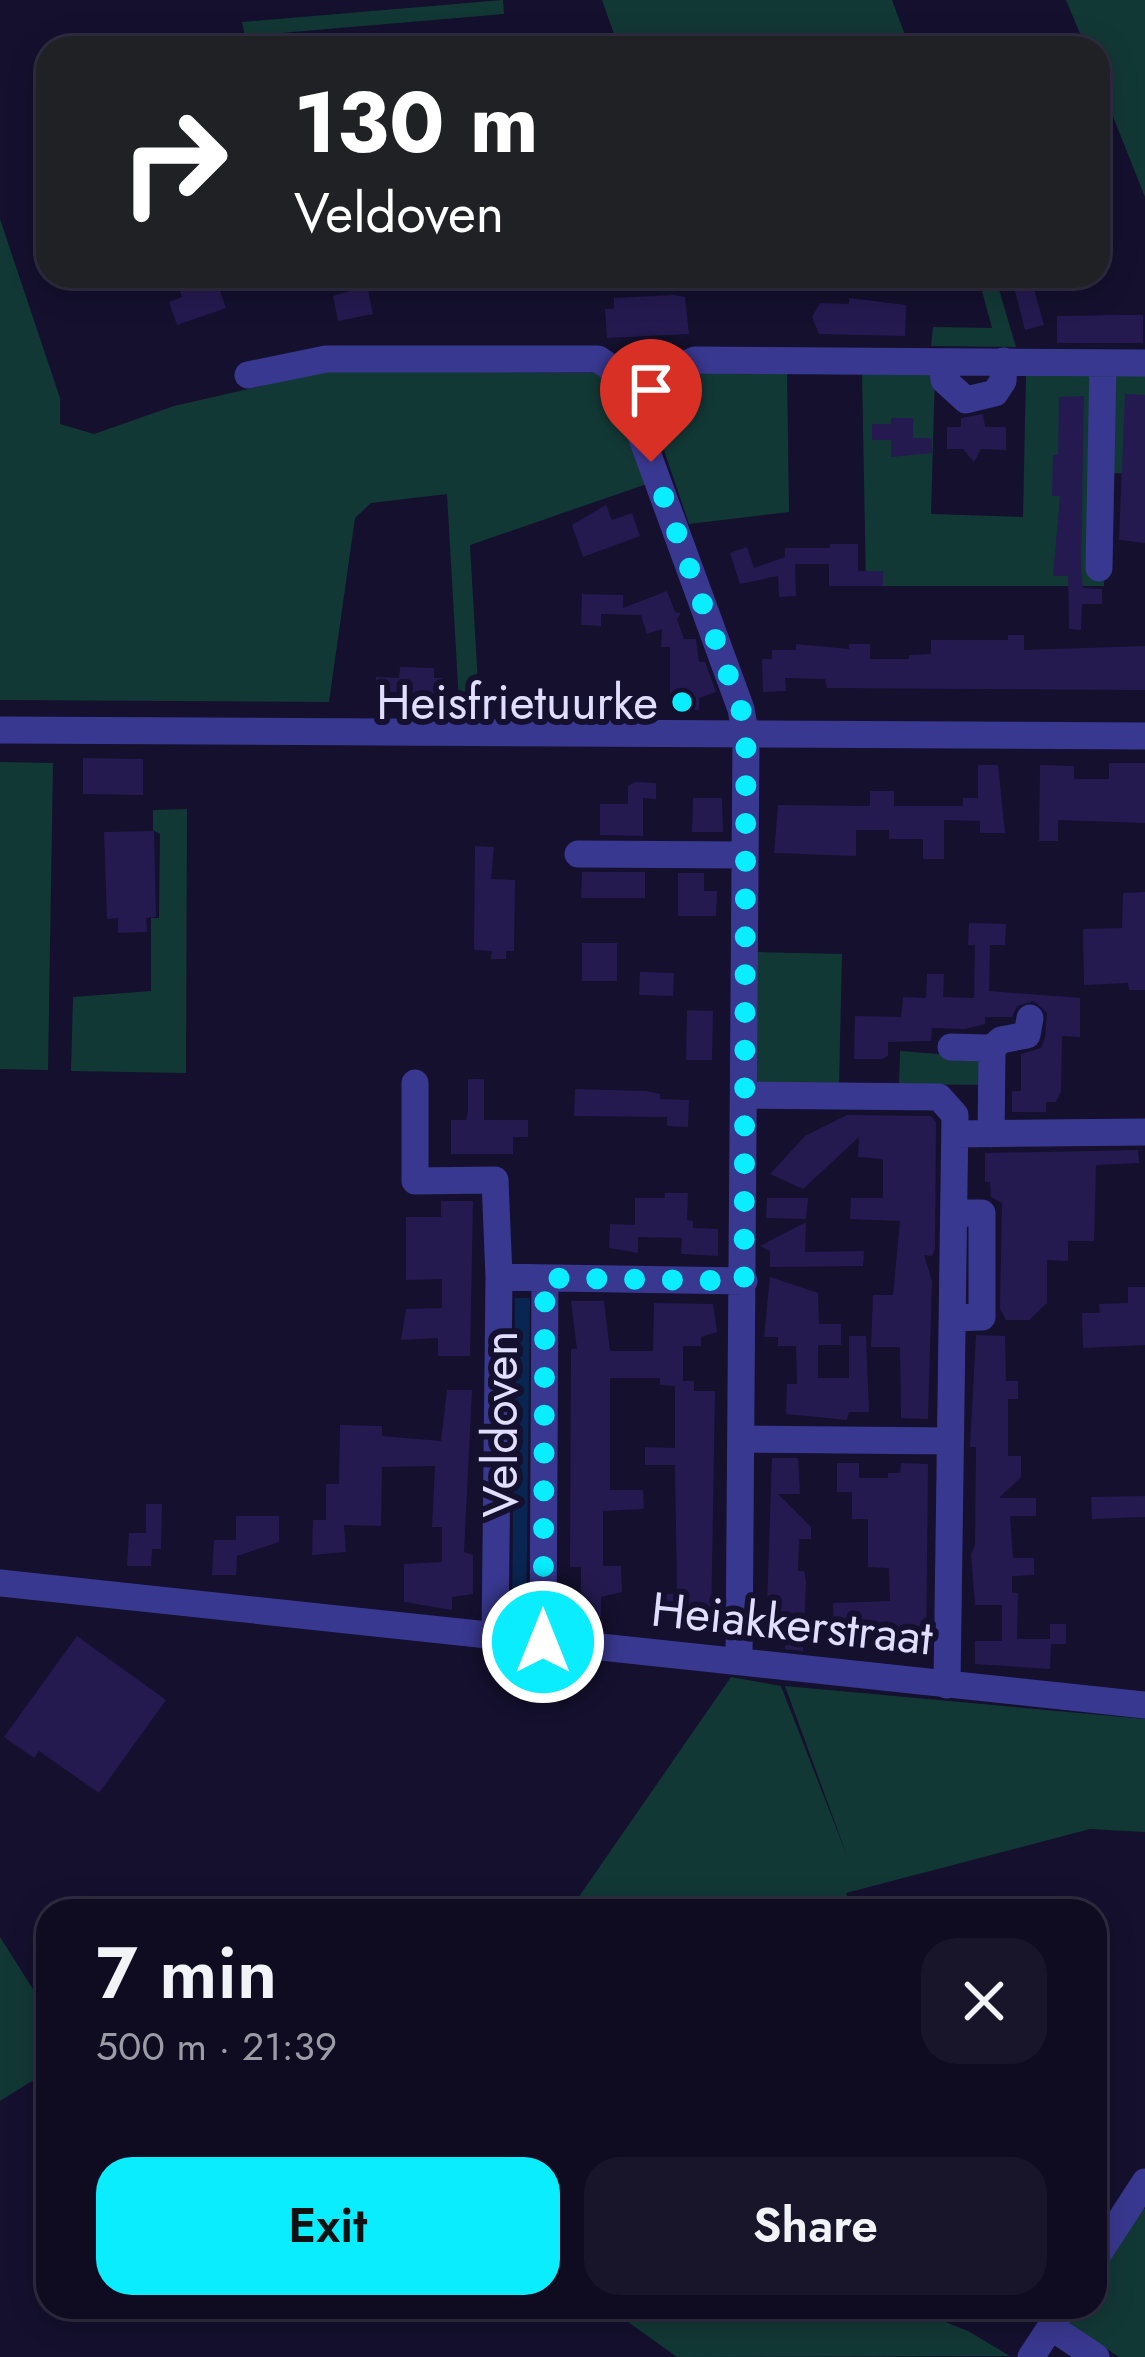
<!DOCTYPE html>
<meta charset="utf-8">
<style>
body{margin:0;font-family:Jost,sans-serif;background:#18152a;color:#f1f3f6;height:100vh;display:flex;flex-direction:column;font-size:45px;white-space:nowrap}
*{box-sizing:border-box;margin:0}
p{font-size:39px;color:#9b9ba5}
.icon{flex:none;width:66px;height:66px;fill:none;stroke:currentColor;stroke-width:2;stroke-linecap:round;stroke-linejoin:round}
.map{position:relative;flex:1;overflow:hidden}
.side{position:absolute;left:36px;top:1899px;width:1071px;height:420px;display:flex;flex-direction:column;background:#0f0c22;border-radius:36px;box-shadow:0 6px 30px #0003,0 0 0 3px #2f2c40}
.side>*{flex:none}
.guide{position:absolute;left:36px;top:36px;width:1074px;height:252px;border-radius:36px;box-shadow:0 6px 30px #0003,0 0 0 3px #2f2c40;background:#202124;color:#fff;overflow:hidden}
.pin{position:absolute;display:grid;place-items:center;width:102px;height:102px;color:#fff;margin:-123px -51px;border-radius:50% 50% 50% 0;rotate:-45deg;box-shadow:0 0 12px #0007}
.pin .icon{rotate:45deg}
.me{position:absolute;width:132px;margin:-66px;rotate:0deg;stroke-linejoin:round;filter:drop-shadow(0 0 9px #0008)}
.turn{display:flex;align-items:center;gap:42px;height:252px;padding:0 60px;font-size:54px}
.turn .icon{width:156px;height:156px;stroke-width:2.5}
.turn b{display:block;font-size:84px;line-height:102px}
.round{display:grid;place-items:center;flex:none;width:126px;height:126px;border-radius:36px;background:#18152a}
.overview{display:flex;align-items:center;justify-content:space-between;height:204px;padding:0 60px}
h1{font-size:72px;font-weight:600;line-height:90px}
.cta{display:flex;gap:24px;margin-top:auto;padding:24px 60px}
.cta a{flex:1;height:138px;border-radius:36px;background:#09edff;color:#111;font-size:48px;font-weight:600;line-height:138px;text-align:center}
.cta a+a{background:#18152a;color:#f1f3f6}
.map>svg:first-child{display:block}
.green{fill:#123836}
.water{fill:#092653}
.building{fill:#241a50}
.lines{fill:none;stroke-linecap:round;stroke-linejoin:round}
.minor{stroke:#393890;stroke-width:27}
.route{stroke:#09edff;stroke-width:21;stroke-dasharray:0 37.8}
.poi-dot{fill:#09edff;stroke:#14102e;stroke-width:4.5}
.labels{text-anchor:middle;stroke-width:12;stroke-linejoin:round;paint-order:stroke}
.poi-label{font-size:48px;fill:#e0ddff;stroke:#14102e;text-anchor:end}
.street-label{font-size:48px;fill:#e0ddff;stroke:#14102e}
</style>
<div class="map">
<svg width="1145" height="2357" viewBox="0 0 1145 2357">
<rect width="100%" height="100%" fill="#14102e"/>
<!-- green -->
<path class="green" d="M503,0l1,14 -259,22 -3,-14z
M602,0h290l18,48h-291z
M1066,0h79v197l-47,-118v-31h-12z
M0,219l60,179v26l34,10 80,-28 153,-35 270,2 15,12 35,99 -177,61 9,157h-20l-12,-208 -76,9 -16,15 -26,184 -329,-2z
M978,276h17l21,71 -85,-1 2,-19 59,1z
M696,370l91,1 2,141 -100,12 -38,-112 16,-28z
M862,372l73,1 -4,141 92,3 3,-143h119v100l-40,-1 -1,113h-238z
M0,762l53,1 -5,307 -48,-1z
M187,809l-1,264 -115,-2 2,-74 78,-6v-73h8l1,-84 -7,-4v-20z
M754,952l88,2 -3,132 -78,-2 -6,-5z
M900,1051l78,6 5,28 -84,-1z
M731,1677l50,9 68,175 -64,-175 360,33v113l-55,-3 -244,64 7,18h-284z
M0,1937l48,76v58l-48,30z
M1141,2206l4,3v148h-26l-54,-36 9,-14h21v-32z
M607,2307h301l60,24 42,25 -333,1z"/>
<!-- water -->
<path class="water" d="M515,1298h15l-4,327h-14z"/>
<!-- building -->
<path class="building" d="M216,279l10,29 -49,17 -8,-23 13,-5 -2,-6z
M1031,279l13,46 -19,5 -12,-47z
M367,286l6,28 -35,7 -5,-25z
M674,295l11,2 4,37 -82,4 -2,-29h9v-11z
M849,298l57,7 -1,31 -86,-2 -7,-17 8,-14 29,1z
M1121,315h22v28h-86v-27z
M1125,394l20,1v148l-26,-3z
M1084,396l-3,172 2,20 19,1v15h-20l-1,26 -12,-1 -1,-53h-15l7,-80h-8l1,-41h5l1,-58z
M983,414l2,13h21v23l-25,-1 -7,13 -11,-13h-16v-22h14v-9z
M891,418h22v20h19v15l-41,4v-17h-19v-16h19z
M606,505l6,15 20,-7 8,23 -57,21 -11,-32z
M830,544h28v27h25v15h-54v-22h-34l1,32 -17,1 -1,-21 -38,8 -10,-31 17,-6 7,21 31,-11v-9h45z
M667,591l8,21 6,1 -4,6 7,20h12l3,23h6l11,30 -17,6v12l-29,-1v-62h-9l1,-18 -15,5 -6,-19 -40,-1v12l-20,-1 1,-31 41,1v13z
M1008,635h16v15l121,-4v44l-318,-2 -2,-9 -40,-1 1,13 -23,1 -1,-33h10v-9h24v-6l53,5v-5h21v15h39v-4l22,-1v-14h77z
M400,667l34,1v10h8v29l-66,-1v-29l23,1z
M83,758l60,1v36l-60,-1z
M1109,763h36v60l-87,-3v21h-19l1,-76 34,1v13h35z
M978,765h20l7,68h-25v-12l-36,-1v39h-21v-20h-34v-9h-33v26l-82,-3 4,-48 92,1v-15h24v15h69v-8h15z
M635,782l21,1v16l-13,-1v38l-43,-1v-31h28v-18z
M693,798h29l1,34h-31z
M154,831l2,86 -10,1 1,14 -29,1v-15l-11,1 -3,-87z
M475,846l19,1 -3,32 24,1 -1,71h-8v8h-15l1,-8 -18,-1z
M582,872h63v26h-64z
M678,873h26v18h13l-1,25h-38z
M1145,892v98h-16l-1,-7 -44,2 -1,-56 39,-1 1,-35z
M969,923l37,1 -1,21h-15l-1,46 91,7v39l-18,-1 -1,55 -5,11h-10v10h-34v-21h9v-37l20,-6 4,-10 2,-25 -13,-12 -17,5 -5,11h-27v7l-20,5 -33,-1 -1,13 -43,1v14l-6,3h-28l1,-43 46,1 2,-20 23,1 1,-24h17l-1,23 31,1 1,-53h-7z
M582,943h35v38h-35z
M640,972l34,1 -1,23 -34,-1z
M687,1010l26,1 -1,49h-26z
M468,1079h16v41h44v17h-15v17h-62v-34h15l2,-9z
M575,1089l71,2 14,3v5l29,1 -1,27 -21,-1v-9l-93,-1z
M847,1115l84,1 5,6 -1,126 -3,8 -8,-1 8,26 -4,138 -27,-1 -1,-71h-29l2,-52h20l7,-74 -50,-2 1,-21h32v-39l-25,-2 1,-20 -56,52 -33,-15 35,-38z
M1138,1150l1,13 -43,2 -2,76h-26v20l-21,-1v43l-18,17h-23l-6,-11 2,-106 -11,-6 -1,-15h-5v-29z
M665,1193h23l-1,27 6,1v7l25,1v27l-37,-2 1,-16 -44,-1v16l-29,-5 1,-24 25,1v-27h30z
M767,1198h41l-2,21 -40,-1z
M441,1201h32l-3,155h-32v-18l-37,2 5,-31 36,-1v-29l-36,1v-63h35z
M806,1222l-1,30 59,-1 -1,15 -93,1v-16l-10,-5z
M770,1277l48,16 1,31h22v21h-23v33h31v-42h17l3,76h-20l-2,8 -61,-6 1,-30h10l-1,-38h-18v-9h-14z
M1128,1287h17v58l-62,3 -1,-35h18l-1,-9 29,-1z
M571,1301h33l6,50h43l1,-48 59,1 4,28 -16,5v9h-18v35h11v10h21l-4,237h-24v-18h-31v-16h21l-2,-129h-30v-18l30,1v-62l-15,-1v-7h-50v112h33l1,19 -41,2v55h18l1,26 -21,5v20h-31v-19h11v-31h-11l1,-218h6z
M976,1335l29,1 1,45h12v18h-10v57h13v21l-22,21h37v18h-26l3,42h21v17l-22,1v17h6l-1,46h33v-15h16v20h-15l-1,25 -75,-5v-23h27v-36h-27l-4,-51 4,-9 1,-98h-6z
M447,1390h25l-8,162 9,3v39l-21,3v13l-48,-8v-38l38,-2v-35h-10l3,-61 -53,1 -1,59 -37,-1 2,27 -34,3 1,-35h13v-36h13l1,-59 42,1v10l59,5z
M772,1458h26l2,36h-22l33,33v12h-12l-1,32h6l2,10 -3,70 -18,-2v-12l-19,-3z
M837,1463h22v15h29v-5h12l1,-10 27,1 -2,191h-22v-8l-70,2 -1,-46 57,-2 -1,-33 -21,-1v-48h-16v-27h-15z
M1145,1496v21l-53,2 -1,-22z
M146,1504h16l-1,45h-9l-1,17h-24l2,-33h17z
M236,1516h43v26l-42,14 -1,19h-24l2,-35h22z
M77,1636l89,64 -67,93 -60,-42 -5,7 -30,-21z"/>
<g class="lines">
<!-- minor -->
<path class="minor" d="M943,362l1,18 22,20 29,-7 8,-12 1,-20
M248,375l78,-16h272l38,26v37l105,287 5,28 -7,924
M636,385l59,-25 450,3
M1099,568l4,-205
M0,730l1145,6
M578,854l167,1
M951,1047l35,1 6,7 -1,79
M989,1051l12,-11 26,-5 3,-17
M415,1083v98l80,-1 4,97 245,4
M744,1095l195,2 16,18 -8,570
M955,1134l190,-2
M953,1318l29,-1v-104h-25
M743,1439l206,2
M0,1583l1145,122
M495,1638l4,-361
M543,1642l2,-364
M1095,2259l50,-77
M1051,2327l45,30
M1031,2357l33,-50"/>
</g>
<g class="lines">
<!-- route -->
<path class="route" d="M543,1642l2,-364 199,3 2,-544 -5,-27 -90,-248"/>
</g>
<!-- markers -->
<circle class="poi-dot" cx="682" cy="702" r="12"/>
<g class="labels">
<!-- poi labels -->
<g class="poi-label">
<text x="658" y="719">Heisfrietuurke</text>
</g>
<!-- street labels -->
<g class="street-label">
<text transform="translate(500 1424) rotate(-90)" y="17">Veldoven</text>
<text transform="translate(792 1623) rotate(6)" y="17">Heiakkerstraat</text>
</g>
</g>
</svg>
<div class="pin" style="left:651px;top:462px;background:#d93025"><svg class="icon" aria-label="arrive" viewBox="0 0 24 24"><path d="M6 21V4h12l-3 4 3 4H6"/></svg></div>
<svg class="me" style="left:543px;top:1642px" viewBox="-20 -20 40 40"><circle r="17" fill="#09edff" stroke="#fff" stroke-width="3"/><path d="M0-11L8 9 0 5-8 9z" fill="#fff"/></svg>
<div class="guide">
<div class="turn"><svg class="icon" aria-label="right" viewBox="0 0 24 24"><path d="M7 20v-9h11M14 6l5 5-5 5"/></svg><div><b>130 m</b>Veldoven</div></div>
</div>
<section class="side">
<div class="overview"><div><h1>7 min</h1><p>500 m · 21:39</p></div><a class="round"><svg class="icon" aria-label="close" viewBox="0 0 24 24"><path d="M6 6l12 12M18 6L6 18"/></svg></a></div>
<div class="cta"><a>Exit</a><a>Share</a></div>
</section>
</div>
